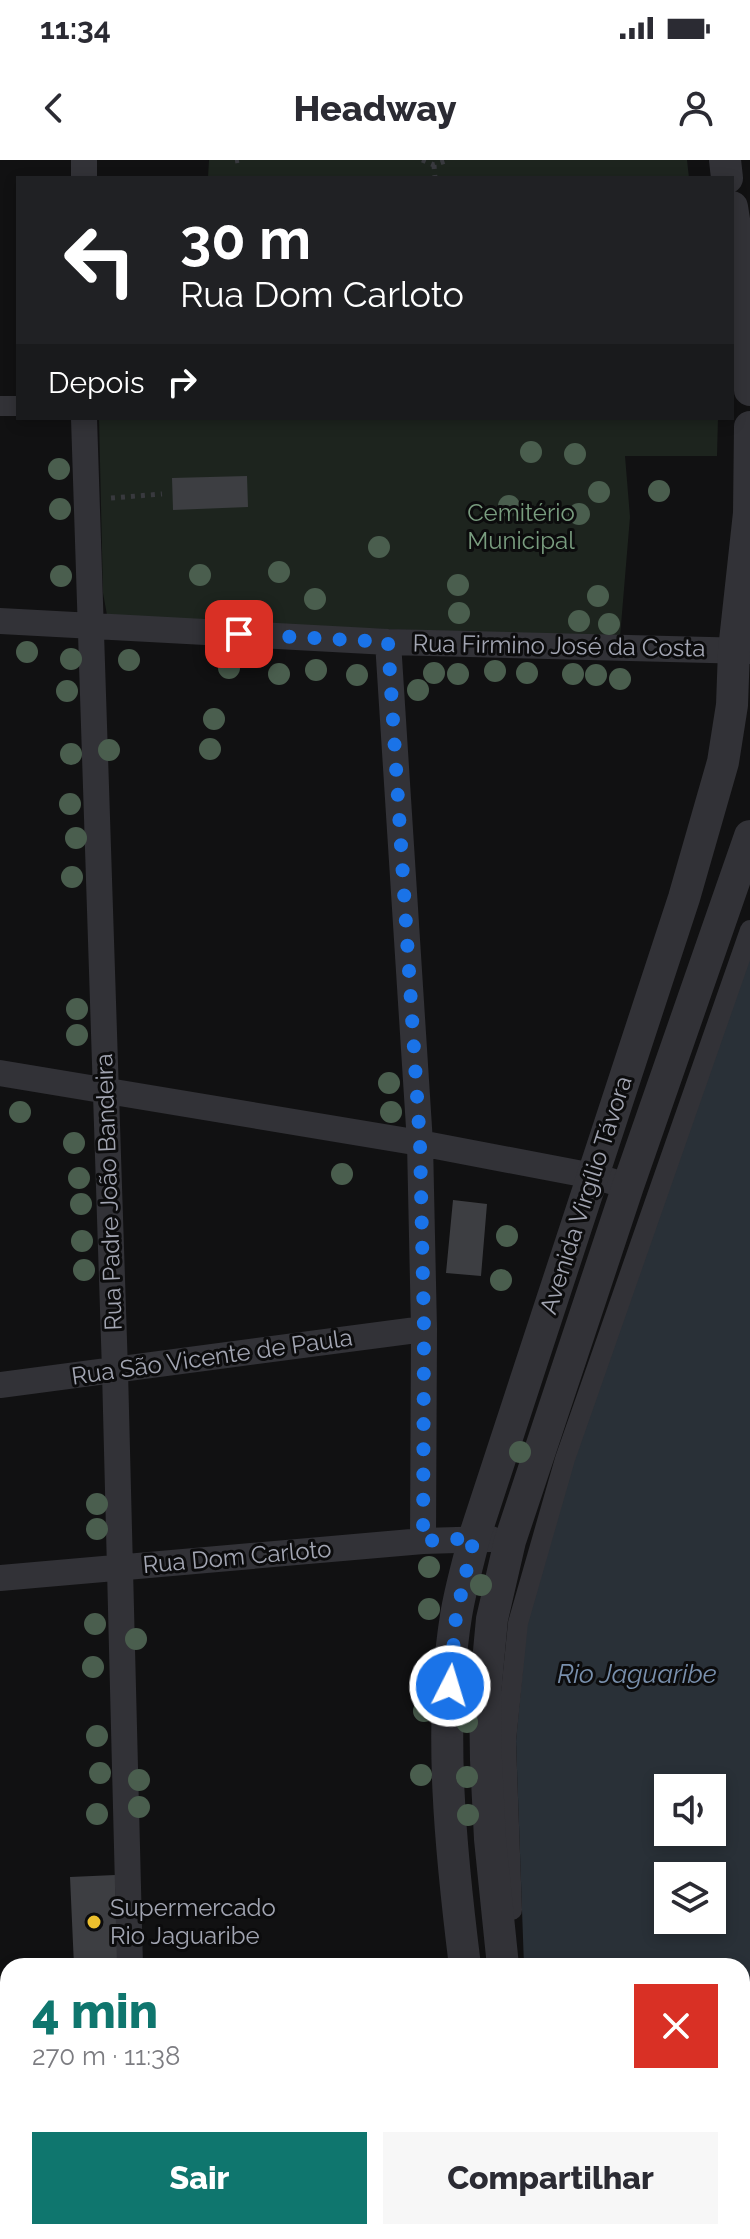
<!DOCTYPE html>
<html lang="pt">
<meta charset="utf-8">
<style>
body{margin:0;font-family:Raleway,sans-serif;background:#f7f7f7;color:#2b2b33;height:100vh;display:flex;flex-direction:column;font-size:30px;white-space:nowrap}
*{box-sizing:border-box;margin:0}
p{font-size:26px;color:#7c7c81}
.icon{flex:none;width:44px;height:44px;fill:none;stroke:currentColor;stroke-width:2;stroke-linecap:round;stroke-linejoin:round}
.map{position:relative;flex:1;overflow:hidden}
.drawer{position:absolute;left:0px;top:1798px;width:750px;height:282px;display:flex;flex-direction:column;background:#fff;border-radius:24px 24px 0 0;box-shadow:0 4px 12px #0003}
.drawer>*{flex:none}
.top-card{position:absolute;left:16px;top:16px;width:718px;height:244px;border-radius:0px;box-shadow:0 4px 12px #0003;background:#202124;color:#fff;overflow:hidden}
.fabs{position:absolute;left:654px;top:1614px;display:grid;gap:16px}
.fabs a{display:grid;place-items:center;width:72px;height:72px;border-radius:0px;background:#fff;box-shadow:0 4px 12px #0003;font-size:40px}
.pin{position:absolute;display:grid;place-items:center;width:68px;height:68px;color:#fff;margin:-34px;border-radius:16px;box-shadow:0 4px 12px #0006}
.me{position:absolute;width:88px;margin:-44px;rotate:5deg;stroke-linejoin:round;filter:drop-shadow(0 0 6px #0008)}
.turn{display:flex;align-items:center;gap:28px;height:168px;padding:0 32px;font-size:36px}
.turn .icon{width:104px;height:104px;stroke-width:2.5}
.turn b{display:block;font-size:56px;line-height:68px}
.then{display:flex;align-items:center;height:76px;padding:0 32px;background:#0003;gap:16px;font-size:30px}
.round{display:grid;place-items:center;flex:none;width:84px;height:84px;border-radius:0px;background:#f7f7f7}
.headline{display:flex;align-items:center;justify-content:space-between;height:136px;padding:0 32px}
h1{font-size:48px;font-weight:800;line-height:60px;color:#0f766e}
.button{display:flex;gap:16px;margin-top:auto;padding:16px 32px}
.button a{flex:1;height:92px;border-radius:0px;background:#0f766e;color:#fff;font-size:32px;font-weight:800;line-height:92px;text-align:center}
.button a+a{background:#f7f7f7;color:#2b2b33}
.status{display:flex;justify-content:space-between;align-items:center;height:56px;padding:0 40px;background:#fff;direction:ltr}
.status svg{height:22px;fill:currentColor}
header{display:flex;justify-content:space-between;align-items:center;height:104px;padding:0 32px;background:#fff;font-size:36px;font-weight:800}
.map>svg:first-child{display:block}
.green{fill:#1d241e}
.water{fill:#293037;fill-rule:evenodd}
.building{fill:#3d3e42}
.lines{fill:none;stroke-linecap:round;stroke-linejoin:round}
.path{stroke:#38393e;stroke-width:5;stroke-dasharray:4 6;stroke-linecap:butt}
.pedestrian{stroke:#323237;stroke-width:20}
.minor{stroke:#323237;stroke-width:26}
.tertiary{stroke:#323237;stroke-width:32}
.tree{fill:#4a5e4e}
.route{stroke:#1a73e8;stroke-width:14;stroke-dasharray:0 25.2}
.poi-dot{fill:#edc02e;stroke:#0c0c0d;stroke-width:3}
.labels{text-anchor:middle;stroke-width:6;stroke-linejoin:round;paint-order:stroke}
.park-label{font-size:24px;fill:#799d7f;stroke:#0c0c0d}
.street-label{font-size:24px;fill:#a2a5b2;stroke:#0c0c0d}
.poi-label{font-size:24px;fill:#a2a5b2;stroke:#0c0c0d;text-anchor:start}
.water-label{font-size:26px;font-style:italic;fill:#7990ad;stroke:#0c0c0d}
</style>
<div class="status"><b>11:34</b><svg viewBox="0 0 49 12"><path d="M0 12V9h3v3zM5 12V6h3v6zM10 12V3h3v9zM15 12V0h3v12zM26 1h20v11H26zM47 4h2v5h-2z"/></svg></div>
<header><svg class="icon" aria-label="back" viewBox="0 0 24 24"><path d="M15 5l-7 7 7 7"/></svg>Headway<svg class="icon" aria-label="person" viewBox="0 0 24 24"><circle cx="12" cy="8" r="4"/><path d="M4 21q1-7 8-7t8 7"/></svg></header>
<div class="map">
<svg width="750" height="2079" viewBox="0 0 750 2079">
<rect width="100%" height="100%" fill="#111112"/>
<!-- green -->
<path class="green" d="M209,0h478l2,18h-481z
M99,258h619l-1,38h-92l5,61 -10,120 -465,-16 -48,-6 -4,-22z"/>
<!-- water -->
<path class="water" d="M750,797v1282h-193l-1,-7h186v-266h-218l-8,-225 11,-118 47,-164zM668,1628h44v44h-44zM668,1716h44v44h-44z"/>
<!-- building -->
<path class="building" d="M247,316l1,31 -75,3 -1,-32z
M453,1040l34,4 -6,72 -35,-3z
M115,1715l3,91h-44l-4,-89z
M8,2051v21h29l1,7h-38v-27z"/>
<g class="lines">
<!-- path -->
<path class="path" d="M422,0l12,5 14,-5
M235,1l6,-1
M434,5l1,13
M111,338l51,-4"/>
<!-- pedestrian -->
<path class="pedestrian" d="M0,246h18
M512,1750l-6,-169 12,-118 47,-164 185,-529"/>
<!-- minor -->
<path class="minor" d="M84,18v-18
M84,258l31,953 15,595
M0,461l388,21 362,9
M388,482l32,501 4,186 -1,212
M0,913l420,70 173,33 35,10
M0,1225l424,-56
M0,1418l423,-37 68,-2
M0,1912h8
M0,2022l8,-1
M139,2072v7"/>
<!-- tertiary -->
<path class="tertiary" d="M725,0l2,18
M732,47l16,101 2,82
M465,1806c-14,-112 -27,-238 -9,-350 4,-26 12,-52 18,-78l210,-640 39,-136 9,-57 2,-55 15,-137 1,-86
M503,1806l-13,-127 -4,-79 -1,-66 7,-75 18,-78 118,-355 122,-350
M492,2072v7
M531,2072v7"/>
</g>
<!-- trees -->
<g class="tree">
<circle cx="531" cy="292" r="11"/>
<circle cx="575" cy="294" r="11"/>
<circle cx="59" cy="309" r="11"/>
<circle cx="659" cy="331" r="11"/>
<circle cx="599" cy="332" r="11"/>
<circle cx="509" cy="346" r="11"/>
<circle cx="60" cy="349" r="11"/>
<circle cx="579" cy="354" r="11"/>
<circle cx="379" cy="387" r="11"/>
<circle cx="279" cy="412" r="11"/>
<circle cx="200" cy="415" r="11"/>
<circle cx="61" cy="416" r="11"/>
<circle cx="458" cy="425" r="11"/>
<circle cx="598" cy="436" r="11"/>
<circle cx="315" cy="439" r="11"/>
<circle cx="459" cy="453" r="11"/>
<circle cx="579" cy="461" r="11"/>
<circle cx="609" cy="464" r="11"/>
<circle cx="27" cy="492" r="11"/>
<circle cx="71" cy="499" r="11"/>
<circle cx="129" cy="500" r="11"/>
<circle cx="229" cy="508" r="11"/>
<circle cx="316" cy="510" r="11"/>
<circle cx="495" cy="511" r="11"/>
<circle cx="434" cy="513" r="11"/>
<circle cx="527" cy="513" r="11"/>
<circle cx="279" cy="514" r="11"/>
<circle cx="458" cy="514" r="11"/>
<circle cx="573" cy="514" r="11"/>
<circle cx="357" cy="515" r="11"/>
<circle cx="596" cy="515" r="11"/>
<circle cx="620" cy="519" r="11"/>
<circle cx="418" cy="530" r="11"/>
<circle cx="67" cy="531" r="11"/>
<circle cx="214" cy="559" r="11"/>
<circle cx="210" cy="589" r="11"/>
<circle cx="109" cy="590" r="11"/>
<circle cx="71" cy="594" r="11"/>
<circle cx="70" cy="644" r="11"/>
<circle cx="76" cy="678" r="11"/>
<circle cx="72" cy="717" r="11"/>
<circle cx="77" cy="849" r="11"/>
<circle cx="77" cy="875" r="11"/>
<circle cx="389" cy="923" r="11"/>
<circle cx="20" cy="952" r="11"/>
<circle cx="391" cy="952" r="11"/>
<circle cx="74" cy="983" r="11"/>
<circle cx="342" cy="1014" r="11"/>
<circle cx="79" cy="1018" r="11"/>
<circle cx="81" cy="1044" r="11"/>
<circle cx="507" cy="1076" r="11"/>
<circle cx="82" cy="1081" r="11"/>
<circle cx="84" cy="1110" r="11"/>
<circle cx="501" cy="1120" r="11"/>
<circle cx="520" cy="1292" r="11"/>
<circle cx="97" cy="1344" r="11"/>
<circle cx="97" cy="1369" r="11"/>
<circle cx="429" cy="1407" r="11"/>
<circle cx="481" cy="1425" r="11"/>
<circle cx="429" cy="1449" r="11"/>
<circle cx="95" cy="1464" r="11"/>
<circle cx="136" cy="1479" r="11"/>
<circle cx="93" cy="1507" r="11"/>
<circle cx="426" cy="1521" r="11"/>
<circle cx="424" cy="1551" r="11"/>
<circle cx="467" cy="1562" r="11"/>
<circle cx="97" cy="1576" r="11"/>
<circle cx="100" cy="1613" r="11"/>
<circle cx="421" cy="1615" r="11"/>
<circle cx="467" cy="1617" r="11"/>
<circle cx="139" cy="1620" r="11"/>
<circle cx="139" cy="1647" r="11"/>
<circle cx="97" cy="1654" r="11"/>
<circle cx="468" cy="1655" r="11"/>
</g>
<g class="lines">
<!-- route -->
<path class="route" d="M239,474l149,8 32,501 4,186 -1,212 51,-3 -18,78 -6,70"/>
</g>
<!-- markers -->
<circle class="poi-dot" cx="94" cy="1762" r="8"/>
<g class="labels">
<!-- park labels -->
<g class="park-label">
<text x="521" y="361">Cemitério<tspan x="521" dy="28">Municipal</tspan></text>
</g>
<!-- street labels -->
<g class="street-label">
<text transform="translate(559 486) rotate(1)" y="8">Rua Firmino José da Costa</text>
<text transform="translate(109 1032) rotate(-92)" y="8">Rua Padre João Bandeira</text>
<text transform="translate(586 1035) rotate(-72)" y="8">Avenida Virgílio Távora</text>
<text transform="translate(212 1197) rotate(-8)" y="8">Rua São Vicente de Paula</text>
<text transform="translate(237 1397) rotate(-5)" y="8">Rua Dom Carloto</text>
</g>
<!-- poi labels -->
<g class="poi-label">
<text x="110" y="1756">Supermercado<tspan x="110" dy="28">Rio Jaguaribe</tspan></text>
</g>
<!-- water labels -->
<g class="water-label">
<text x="637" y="1523">Rio Jaguaribe</text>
</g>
</g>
</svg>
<div class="fabs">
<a><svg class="icon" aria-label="sound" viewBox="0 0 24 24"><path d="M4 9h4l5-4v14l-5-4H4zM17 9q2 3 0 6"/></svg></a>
<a><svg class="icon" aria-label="layers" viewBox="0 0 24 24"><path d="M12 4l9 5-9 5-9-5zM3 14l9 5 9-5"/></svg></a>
</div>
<div class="pin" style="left:239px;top:474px;background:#d93025"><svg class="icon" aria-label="arrive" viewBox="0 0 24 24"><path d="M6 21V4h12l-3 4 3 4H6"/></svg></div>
<svg class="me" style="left:450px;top:1526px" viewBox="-20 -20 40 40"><circle r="17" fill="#1a73e8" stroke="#fff" stroke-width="3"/><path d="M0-11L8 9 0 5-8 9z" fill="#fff"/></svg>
<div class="top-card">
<div class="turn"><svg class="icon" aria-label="left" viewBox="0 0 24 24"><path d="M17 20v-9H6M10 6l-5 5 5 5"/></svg><div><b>30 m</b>Rua Dom Carloto</div></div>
<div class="then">Depois<svg class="icon" aria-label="right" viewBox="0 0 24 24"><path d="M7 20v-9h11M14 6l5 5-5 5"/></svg></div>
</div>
<section class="drawer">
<div class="headline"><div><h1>4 min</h1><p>270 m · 11:38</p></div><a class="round" style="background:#d93025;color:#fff"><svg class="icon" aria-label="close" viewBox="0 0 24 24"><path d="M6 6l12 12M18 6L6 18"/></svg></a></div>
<div class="button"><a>Sair</a><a>Compartilhar</a></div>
</section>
</div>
